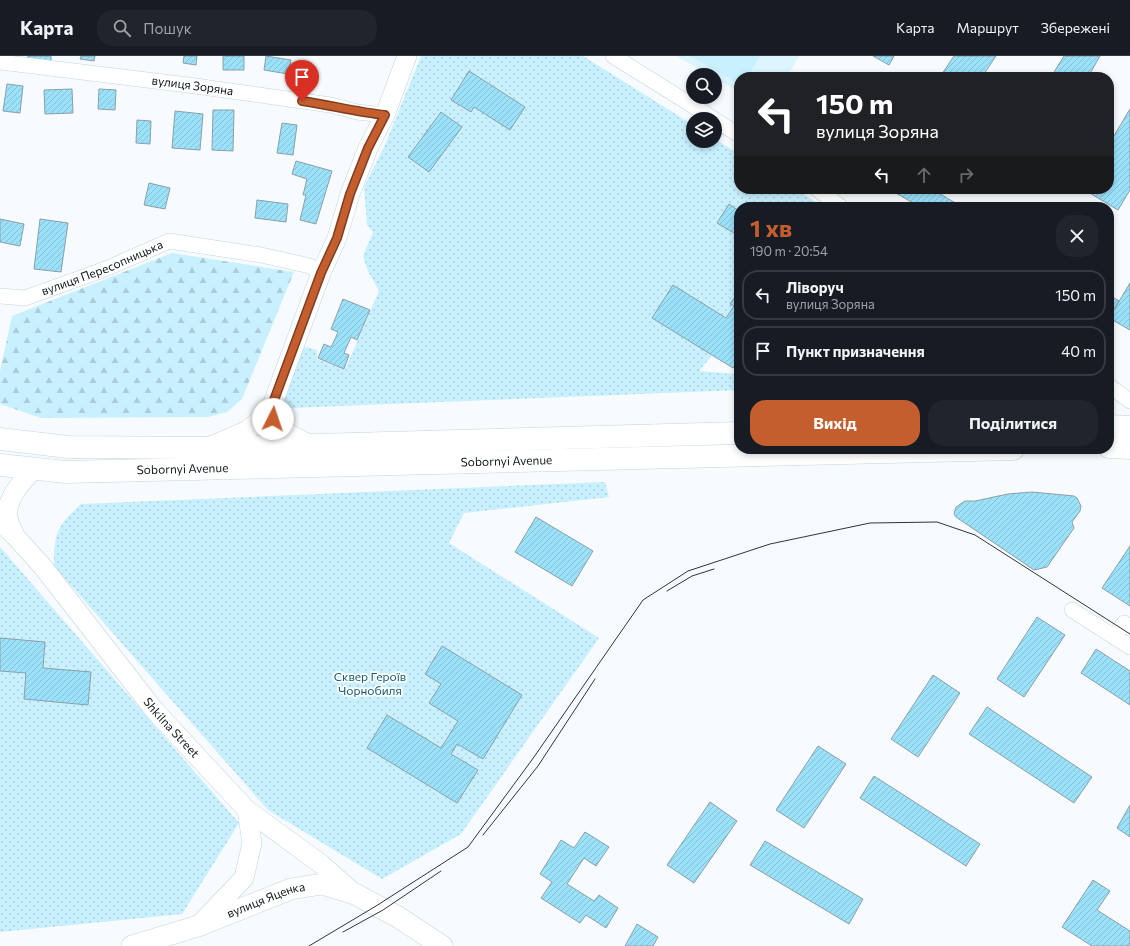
<!DOCTYPE html>
<html lang="uk">
<meta charset="utf-8">
<style>
body{margin:0;font-family:Commissioner,sans-serif;background:#20242c;color:#f1f3f6;height:100vh;display:flex;flex-direction:column;font-size:15px;white-space:nowrap}
*{box-sizing:border-box;margin:0}
p{font-size:13px;color:#9ea1a6}
.icon{flex:none;width:22px;height:22px;fill:none;stroke:currentColor;stroke-width:2;stroke-linecap:round;stroke-linejoin:round}
.map{position:relative;flex:1;overflow:hidden}
.sheet{position:absolute;left:734px;top:146px;width:380px;height:252px;display:flex;flex-direction:column;background:#171b24;border-radius:16px;box-shadow:0 2px 6px #0003}
.sheet>*{flex:none}
.banner{position:absolute;left:734px;top:16px;width:380px;height:122px;border-radius:16px;box-shadow:0 2px 6px #0003;background:#202124;color:#fff;overflow:hidden}
.fabs{position:absolute;left:686px;top:12px;display:grid;gap:8px}
.fabs a{display:grid;place-items:center;width:36px;height:36px;border-radius:50%;background:#171b24;box-shadow:0 2px 6px #0003;font-size:20px}
.pin{position:absolute;display:grid;place-items:center;width:34px;height:34px;color:#fff;margin:-41px -17px;border-radius:50% 50% 50% 0;rotate:-45deg;box-shadow:0 0 4px #0007}
.pin .icon{rotate:45deg}
.me{position:absolute;width:44px;margin:-22px;rotate:4deg;stroke-linejoin:round;filter:drop-shadow(0 0 3px #0008)}
.turn{display:flex;align-items:center;gap:14px;height:84px;padding:0 16px;font-size:18px}
.turn .icon{width:52px;height:52px;stroke-width:2.5}
.turn b{display:block;font-size:28px;line-height:34px}
.lanes{display:flex;align-items:center;height:38px;padding:0 16px;background:#0003;justify-content:center;gap:20px;direction:ltr}
.lanes .off{opacity:.35}
.round{display:grid;place-items:center;flex:none;width:42px;height:42px;border-radius:16px;background:#20242c}
.summary{display:flex;align-items:center;justify-content:space-between;height:68px;padding:0 16px}
h1{font-size:24px;font-weight:700;line-height:30px;color:#c45e2f}
.button{display:flex;gap:8px;margin-top:auto;padding:8px 16px}
.button a{flex:1;height:46px;border-radius:16px;background:#c45e2f;color:#fff;font-size:16px;font-weight:700;line-height:46px;text-align:center}
.button a+a{background:#20242c;color:#f1f3f6}
ul{padding:0;list-style:none}
li{display:flex;align-items:center;gap:12px;height:50px;margin:0 8px 6px;padding:0 8px;border:2px solid #363941;border-radius:16px}
li div{flex:1}
li b{display:block;font-size:15px}
li em{font-style:normal}
header{display:flex;align-items:center;gap:24px;box-sizing:border-box;height:56px;padding:0 20px;background:#171b24;border-bottom:1px solid #363941}
header strong{font-size:19px}
nav{display:flex;gap:22px;margin-inline-start:auto;font-size:14px}
.search{width:280px;height:36px;background:#20242c;display:flex;align-items:center;gap:10px;box-sizing:border-box;padding:0 14px;border-radius:16px;color:#9ea1a6;font-size:15px}
.map>svg:first-child{display:block}
.built{fill:#ddf5ff}
.green{fill:#c8f0ff}
.forest{fill:url(#forest-firs)}
.park{fill:url(#park-dots)}
.building{fill:url(#building-hatch);stroke:#8c9fa7}
.lines{fill:none;stroke-linecap:round;stroke-linejoin:round}
.minor-casing{stroke:#c0d5dd;stroke-width:16}
.tertiary-casing{stroke:#c0d5dd;stroke-width:20}
.secondary-casing{stroke:#c0d5dd;stroke-width:22}
.primary-casing{stroke:#c0d5dd;stroke-width:23}
.minor{stroke:#fff;stroke-width:15}
.tertiary{stroke:#fff;stroke-width:19}
.secondary{stroke:#fff;stroke-width:21}
.primary{stroke:#fff;stroke-width:22}
.tram{stroke:#2e3639;stroke-width:1}
.route-casing{stroke:#7f3d1f;stroke-width:10}
.route{stroke:#c45e2f;stroke-width:7}
.labels{text-anchor:middle;stroke-width:3.5;stroke-linejoin:round;paint-order:stroke}
.street-label{font-size:12px;fill:#0f171a;stroke:#fff}
.park-label{font-size:12px;fill:#105b71;stroke:#fff}
</style>
<header>
<strong>Карта</strong>
<div class="search"><svg class="icon" aria-label="search" viewBox="0 0 24 24"><circle cx="10" cy="10" r="6"/><path d="M15 15l6 6"/></svg>Пошук</div>
<nav><a>Карта</a><a>Маршрут</a><a>Збережені</a></nav>
</header>
<div class="map">
<svg width="1130" height="890" viewBox="0 0 1130 890">
<defs>
<pattern id="forest-firs" width="22" height="20" patternUnits="userSpaceOnUse"><rect width="22" height="20" fill="#c8f0ff"/><path d="M5 1l3.5 6h-7zM16 11l3.5 6h-7z" fill="#abcdda"/></pattern>
<pattern id="park-dots" width="8" height="8" patternUnits="userSpaceOnUse"><rect width="8" height="8" fill="#c8f0ff"/><path d="M2 2h.1M6 6h.1" fill="none" stroke="#abcdda" stroke-width="1.8" stroke-linecap="round"/></pattern>
<pattern id="building-hatch" width="6" height="6" patternUnits="userSpaceOnUse"><rect width="6" height="6" fill="#9be1fa"/><path d="M-1 1l2-2M0 6l6-6M5 7l2-2" fill="none" stroke="#84c0d6"/></pattern>
</defs>
<rect width="100%" height="100%" fill="#f7fbfd"/>
<!-- built -->
<path class="built" d="M676,0h123l-12,21h-48v15l-24,-13v-4h-6z"/>
<!-- green -->
<path class="green" d="M690,0h70l-12,21h-9v7z"/>
<!-- forest -->
<path class="forest" d="M172,197l122,19 -52,127 -15,13 -19,5 -167,1 -41,-14v-33l12,-55z"/>
<!-- park -->
<path class="park" d="M421,0h162l110,69v16h22v-2l24,15v35h56l29,18h-85v116l-40,48 37,3 3,1v15l-449,18 -10,-4 21,-56 6,-1 10,3v9l28,11 34,-79 -11,-20 -5,-15 10,-24 -6,-7 -3,-38 21,-42z
M605,426l4,15 -145,16 -15,30 150,95 -138,196 -79,45 -114,-69 -214,-244c0,-33 3,-40 27,-62z
M0,491l239,276 -57,91 -182,18z"/>
<!-- building -->
<path class="building" d="M28,0h23v6l-24,-1z
M81,0h14l-1,5 -14,-2z
M184,0h13l-1,9 -13,-2z
M223,0h21v14h-21z
M266,0l25,4 -3,14 -24,-4z
M873,0h21l-5,9z
M954,0h42l-14,21h-42z
M1064,0h36l-12,21h-37z
M469,15l56,36 -15,23 -36,-23 -3,5 -20,-12z
M7,28l16,2 -3,27 -17,-2z
M72,33l1,24 -28,1 -1,-24z
M99,33l17,1 -1,20 -17,-1z
M1130,53v81l-12,20 -35,-21h26v-45z
M213,54h21l-1,41 -21,-1z
M175,55l28,3 -3,36 -28,-2z
M441,56l21,15 -33,45 -21,-15z
M137,64l14,1 -1,23 -14,-1z
M282,67l15,2 -4,30 -16,-2z
M296,105l36,10 -16,53 -16,-4 6,-25h-3l4,-16 -15,-5z
M149,127l21,5 -5,21 -21,-4z
M889,133h43l30,18h-42z
M257,144l31,4 -2,18 -31,-4z
M729,148l10,7v25l-22,-13z
M0,163l24,5 -4,22 -20,-4z
M40,163l28,4 -7,49 -27,-3z
M1130,227v47l-21,-12z
M673,229l53,33 8,-12 -4,-2 9,-13v68l-6,9 -81,-50z
M1109,239l10,6 -10,16z
M343,243l27,11 -13,30 -6,-3 -7,16 5,2 -5,14 -26,-11 6,-14 7,3 4,-8 3,-7 -7,-3z
M1032,436l42,4 3,2 4,8 -1,5 -8,11 2,6 -27,39 -13,3 -78,-53 -2,-3 2,-7 9,-6h10l33,-7z
M536,461l57,34 -21,35 -57,-34z
M1130,490v60l-28,-18z
M1037,561l28,18 -41,62 -27,-18z
M0,582l45,4 -2,26 48,4 -3,33 -64,-6 2,-26 -26,-2z
M442,590l80,49 -39,64 -26,-15 -6,10 27,16 -21,33 -90,-55 20,-33 54,33 17,-27 -29,-18 12,-19 -16,-10z
M1096,593l34,22v34l-49,-32z
M933,619l27,18 -42,64 -27,-18z
M987,651l105,70 -18,26 -105,-69z
M818,690l28,18 -42,64 -28,-18z
M874,720l106,68 -14,22 -106,-68z
M710,746l27,19 -43,62 -27,-18z
M1130,749v32l-13,-9z
M585,776l24,15 -13,19 -12,-8 -17,26 27,17 5,-6 19,13 -12,20 -20,-13 -6,8 -39,-25 11,-16 -12,-8 21,-34 13,8z
M765,785l98,58 -14,25 -99,-59z
M1093,824l17,11 -13,19 33,21v15h-38l-30,-19z
M637,868l21,13 -5,9h-28z"/>
<g class="lines">
<defs>
<g id="minor">
<path d="M613,0l101,63"/>
<path id="s1" d="M0,6l188,23 143,20 26,7 28,3"/>
<path d="M715,64l24,15"/>
<path d="M817,133l24,18"/>
<path id="s2" d="M0,240l25,2 83,-30 61,-27 92,14 49,11 11,7"/>
<path d="M1109,330l21,15"/>
<path d="M1072,554l58,37"/>
<path d="M1114,581l10,-14 6,4"/>
</g>
<g id="tertiary">
<path d="M270,355c7,19 21,24 39,33"/>
<path d="M211,390l37,-16 22,-19 51,-138 16,-35 13,-44 18,-46 17,-33 22,-59"/>
<path id="s3" d="M0,466l15,14 28,31 112,144 92,99 74,54 34,30"/>
<path d="M15,480c-2,-6 -6,-12 -7,-18 -3,-20 14,-36 26,-49"/>
<path d="M198,870l46,-48 8,-35 -5,-33"/>
</g>
<g id="secondary">
<path id="s4" d="M132,890l66,-20 93,-37 31,-5 33,10 43,23 44,29"/>
</g>
<g id="primary">
<path d="M1109,370l21,1"/>
<path d="M0,383l68,8 139,1 532,-15"/>
<path d="M1109,391l21,1"/>
<path id="s5" d="M0,409l66,7 947,-23"/>
</g>
</defs>
<!-- minor casing -->
<use href="#minor" class="minor-casing"/>
<!-- tertiary casing -->
<use href="#tertiary" class="tertiary-casing"/>
<!-- secondary casing -->
<use href="#secondary" class="secondary-casing"/>
<!-- primary casing -->
<use href="#primary" class="primary-casing"/>
<!-- minor -->
<use href="#minor" class="minor"/>
<!-- tertiary -->
<use href="#tertiary" class="tertiary"/>
<!-- secondary -->
<use href="#secondary" class="secondary"/>
<!-- primary -->
<use href="#primary" class="primary"/>
<!-- tram -->
<path class="tram" d="M667,535l25,-15 22,-7
M483,779l55,-69 57,-87
M343,876l40,-22 58,-39
M309,890l67,-40 92,-59 66,-90 109,-157 45,-29 82,-27 100,-21 67,-1 38,13 155,99"/>
</g>
<g class="lines">
<defs>
<path id="route" d="M273,363l-3,-8 51,-138 16,-35 13,-44 18,-46 17,-33c-28,-3 -55,-10 -83,-14"/>
</defs>
<!-- route casing -->
<use href="#route" class="route-casing"/>
<!-- route -->
<use href="#route" class="route"/>
</g>
<g class="labels">
<!-- street labels -->
<g class="street-label">
<text dy="4" stroke="none"><textPath href="#s1" startOffset="194">вулиця Зоряна</textPath></text>
<text dy="4" stroke="none"><textPath href="#s2" startOffset="108">вулиця Пересопницька</textPath></text>
<text dy="4" stroke="none"><textPath href="#s5" startOffset="507">Sobornyi Avenue</textPath></text>
<text dy="4" stroke="none"><textPath href="#s5" startOffset="183">Sobornyi Avenue</textPath></text>
<text dy="4" stroke="none"><textPath href="#s3" startOffset="268">Shkilna Street</textPath></text>
<text dy="4" stroke="none"><textPath href="#s4" startOffset="142">вулиця Яценка</textPath></text>
</g>
<!-- park labels -->
<g class="park-label">
<text x="370" y="625">Сквер Героїв<tspan x="370" dy="14">Чорнобиля</tspan></text>
</g>
</g>
</svg>
<div class="fabs">
<a><svg class="icon" aria-label="search" viewBox="0 0 24 24"><circle cx="10" cy="10" r="6"/><path d="M15 15l6 6"/></svg></a>
<a><svg class="icon" aria-label="layers" viewBox="0 0 24 24"><path d="M12 4l9 5-9 5-9-5zM3 14l9 5 9-5"/></svg></a>
</div>
<div class="pin" style="left:302px;top:45px;background:#d93025"><svg class="icon" aria-label="arrive" viewBox="0 0 24 24"><path d="M6 21V4h12l-3 4 3 4H6"/></svg></div>
<svg class="me" style="left:273px;top:363px" viewBox="-20 -20 40 40"><circle r="19" fill="#fff"/><path d="M0-13L10 11 0 6-10 11z" fill="#c45e2f"/></svg>
<div class="banner">
<div class="turn"><svg class="icon" aria-label="left" viewBox="0 0 24 24"><path d="M17 20v-9H6M10 6l-5 5 5 5"/></svg><div><b>150 m</b>вулиця Зоряна</div></div>
<div class="lanes"><svg class="icon" aria-label="left" viewBox="0 0 24 24"><path d="M17 20v-9H6M10 6l-5 5 5 5"/></svg><svg class="icon off" aria-label="ahead" viewBox="0 0 24 24"><path d="M12 20V5M6 11l6-6 6 6"/></svg><svg class="icon off" aria-label="right" viewBox="0 0 24 24"><path d="M7 20v-9h11M14 6l5 5-5 5"/></svg></div>
</div>
<section class="sheet">
<div class="summary"><div><h1>1 хв</h1><p>190 m · 20:54</p></div><a class="round"><svg class="icon" aria-label="close" viewBox="0 0 24 24"><path d="M6 6l12 12M18 6L6 18"/></svg></a></div>
<ul>
<li><svg class="icon" aria-label="left" viewBox="0 0 24 24"><path d="M17 20v-9H6M10 6l-5 5 5 5"/></svg><div><b>Ліворуч</b><p>вулиця Зоряна</p></div><em>150 m</em></li>
<li><svg class="icon" aria-label="arrive" viewBox="0 0 24 24"><path d="M6 21V4h12l-3 4 3 4H6"/></svg><div><b>Пункт призначення</b></div><em>40 m</em></li>
</ul>
<div class="button"><a>Вихід</a><a>Поділитися</a></div>
</section>
</div>
